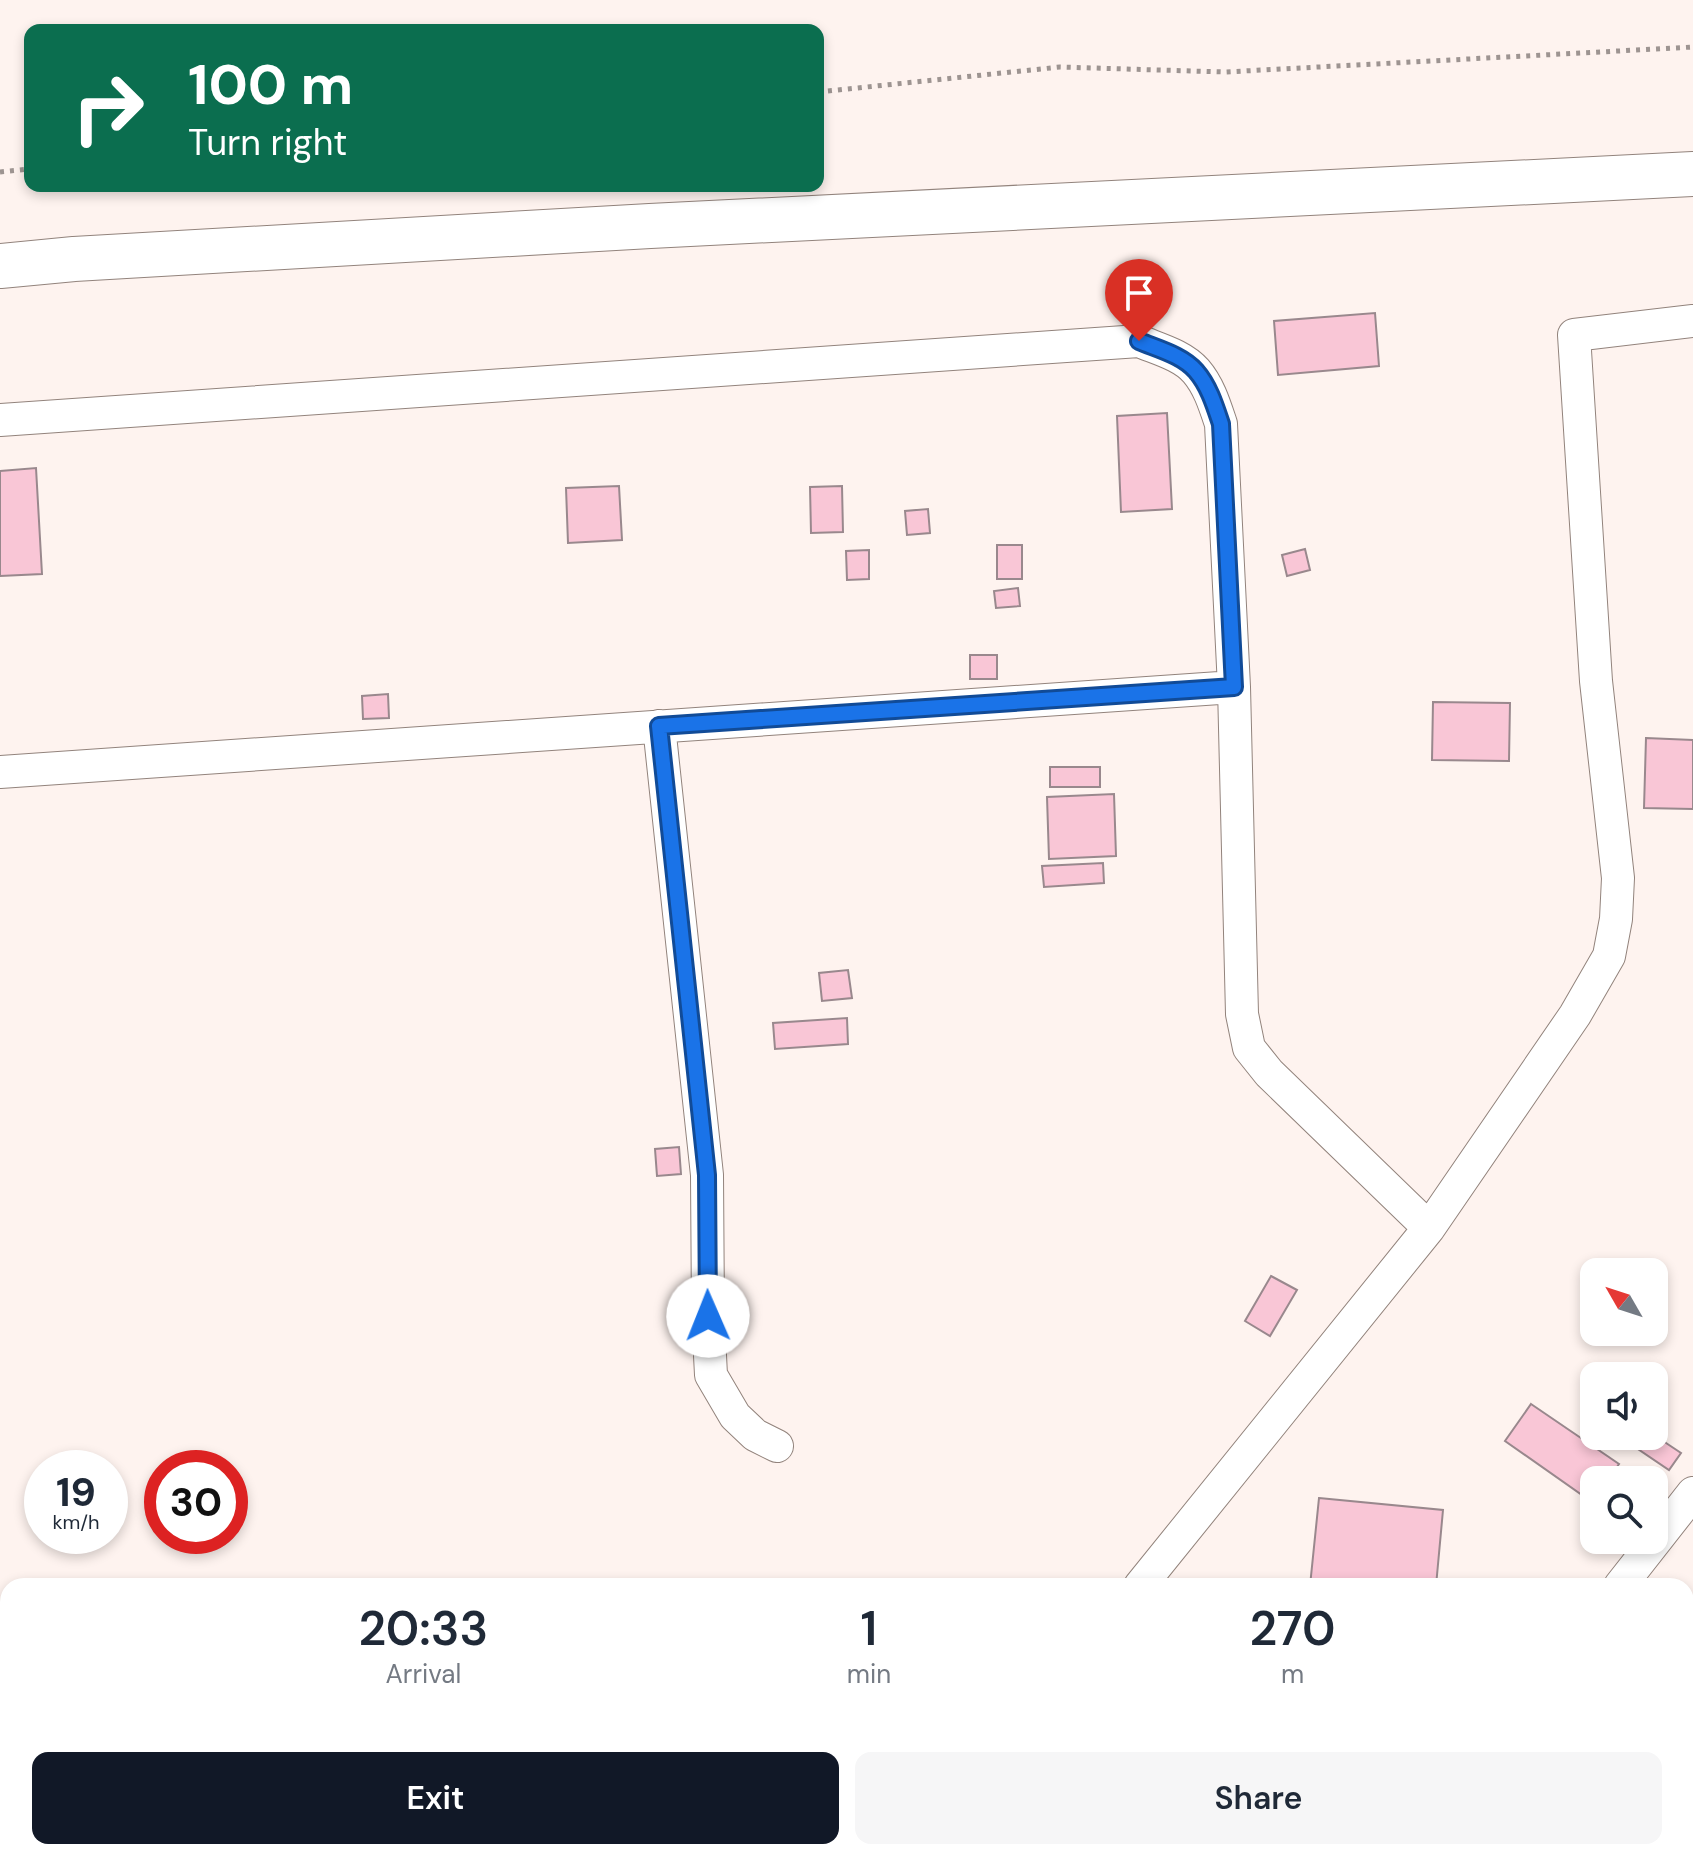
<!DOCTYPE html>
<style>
body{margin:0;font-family:"DM Sans",sans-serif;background:#f6f6f7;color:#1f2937;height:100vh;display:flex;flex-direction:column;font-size:30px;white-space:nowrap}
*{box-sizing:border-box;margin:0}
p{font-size:26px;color:#747a83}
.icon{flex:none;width:44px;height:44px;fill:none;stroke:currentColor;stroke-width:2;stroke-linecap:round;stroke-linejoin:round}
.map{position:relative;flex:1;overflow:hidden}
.panel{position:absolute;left:0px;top:1578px;width:1694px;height:282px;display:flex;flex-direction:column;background:#fff;border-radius:24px 24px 0 0;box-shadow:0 4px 12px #0003}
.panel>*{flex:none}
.guide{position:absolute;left:24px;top:24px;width:800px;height:168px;border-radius:16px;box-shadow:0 4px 12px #0003;background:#0b6e4f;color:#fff;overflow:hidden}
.needle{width:52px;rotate:309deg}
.controls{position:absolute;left:1580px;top:1258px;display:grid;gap:16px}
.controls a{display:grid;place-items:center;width:88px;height:88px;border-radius:16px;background:#fff;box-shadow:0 4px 12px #0003;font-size:40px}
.speed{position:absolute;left:24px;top:1450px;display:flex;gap:16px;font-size:40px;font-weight:700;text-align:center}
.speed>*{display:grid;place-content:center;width:104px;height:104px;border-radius:50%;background:#fff;box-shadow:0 4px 12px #0003;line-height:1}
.speed small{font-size:20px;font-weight:400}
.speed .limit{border:12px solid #d22;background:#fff;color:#111}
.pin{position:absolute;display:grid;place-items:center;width:68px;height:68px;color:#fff;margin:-82px -34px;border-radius:50% 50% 50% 0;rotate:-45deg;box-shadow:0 0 8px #0007}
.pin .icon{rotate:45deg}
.me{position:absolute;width:88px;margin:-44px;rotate:359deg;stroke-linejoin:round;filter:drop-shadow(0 0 6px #0008)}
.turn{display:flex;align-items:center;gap:28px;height:168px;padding:0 32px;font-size:36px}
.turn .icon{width:104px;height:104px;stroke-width:2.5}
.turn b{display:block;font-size:56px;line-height:68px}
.eta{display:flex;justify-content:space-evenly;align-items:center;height:136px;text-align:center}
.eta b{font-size:48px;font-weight:600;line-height:56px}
.button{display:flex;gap:16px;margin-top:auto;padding:16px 32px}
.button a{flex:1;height:92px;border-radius:16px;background:#111827;color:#fff;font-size:32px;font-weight:600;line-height:92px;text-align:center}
.button a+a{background:#f6f6f7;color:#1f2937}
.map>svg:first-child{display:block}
.building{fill:#f9c6d6;stroke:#99888d;stroke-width:2}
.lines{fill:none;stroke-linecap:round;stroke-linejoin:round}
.minor-casing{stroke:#92837c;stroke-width:34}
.secondary-casing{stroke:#92837c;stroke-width:46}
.path{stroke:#9d9491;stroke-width:5;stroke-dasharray:4 6;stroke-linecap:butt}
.minor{stroke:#fff;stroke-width:32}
.secondary{stroke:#fff;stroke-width:44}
.route-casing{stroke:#114b97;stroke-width:20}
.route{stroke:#1a73e8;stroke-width:14}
</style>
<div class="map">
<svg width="1693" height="1859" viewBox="0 0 1693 1859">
<rect width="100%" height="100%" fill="#fef3ef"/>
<!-- building -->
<path class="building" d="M1375,313l4,53 -101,9 -4,-54z
M1167,413l5,96 -51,3 -4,-96z
M36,468l6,106 -42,2v-105z
M619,486l3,54 -54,3 -2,-55z
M842,486l1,46 -32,1 -1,-46z
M928,509l2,24 -23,2 -2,-24z
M997,545h25v34h-25z
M1305,549l5,21 -23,6 -5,-21z
M869,550v29l-22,1 -1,-29z
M1018,588l2,18 -24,2 -2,-17z
M970,655h27v24h-27z
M388,694l1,24 -26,1 -1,-23z
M1433,702l77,1 -1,58 -77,-1z
M1646,738l47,2v69l-49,-1z
M1050,767h50v20h-50z
M1114,794l2,62 -67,3 -2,-62z
M1103,863l1,20 -60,4 -2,-21z
M848,970l4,28 -30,3 -3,-28z
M847,1018l1,26 -73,5 -2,-26z
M679,1147l2,27 -24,2 -2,-27z
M1271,1276l26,14 -27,46 -25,-15z
M1531,1404l88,60 -11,16h-14v19l-2,3 -87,-61z
M1654,1435l27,18 -12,17 -37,-25 7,-9z
M1319,1498l124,12 -7,76h-126z"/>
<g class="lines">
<defs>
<path id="minor" d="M0,420l1139,-79c19,8 43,14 57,30 13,15 19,35 25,53l13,263 8,327 7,34 20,25 160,155
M659,726l48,449 1,141 3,59 24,41 20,19 22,11
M0,772l1234,-85
M1140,1586l289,-358 146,-213 34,-59 7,-37 2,-41 -22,-197 -22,-346 119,-14
M1620,1586l73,-93
M1279,1852l9,7
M1556,1852l9,7
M928,1859l5,-7
M1404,1859l6,-7"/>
<path id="secondary" d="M0,266l74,-7 576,-33 1043,-52"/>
</defs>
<!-- minor casing -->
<use href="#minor" class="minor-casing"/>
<!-- secondary casing -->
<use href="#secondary" class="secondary-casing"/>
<!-- path -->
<path class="path" d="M818,92l242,-25 165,5 468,-25
M0,172l30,-3"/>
<!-- minor -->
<use href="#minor" class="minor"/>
<!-- secondary -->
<use href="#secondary" class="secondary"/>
</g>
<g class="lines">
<defs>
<path id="route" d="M708,1316l-1,-141 -48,-449 575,-39 -13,-263c-6,-18 -12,-38 -25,-53 -14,-16 -38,-22 -57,-30"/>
</defs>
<!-- route casing -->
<use href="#route" class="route-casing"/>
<!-- route -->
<use href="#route" class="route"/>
</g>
</svg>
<div class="controls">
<a><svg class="needle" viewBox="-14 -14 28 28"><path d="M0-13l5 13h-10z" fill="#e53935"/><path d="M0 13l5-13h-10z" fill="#747a83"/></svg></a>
<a><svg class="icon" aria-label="sound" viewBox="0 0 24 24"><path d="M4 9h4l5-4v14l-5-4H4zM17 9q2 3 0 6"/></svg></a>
<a><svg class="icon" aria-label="search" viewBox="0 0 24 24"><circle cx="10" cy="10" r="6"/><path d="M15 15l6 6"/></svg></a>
</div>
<div class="speed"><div>19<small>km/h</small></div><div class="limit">30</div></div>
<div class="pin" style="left:1139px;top:341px;background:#d93025"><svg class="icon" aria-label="arrive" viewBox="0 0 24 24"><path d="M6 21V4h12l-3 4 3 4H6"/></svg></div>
<svg class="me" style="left:708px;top:1316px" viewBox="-20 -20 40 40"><circle r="19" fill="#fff"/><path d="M0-13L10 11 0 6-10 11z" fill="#1a73e8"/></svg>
<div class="guide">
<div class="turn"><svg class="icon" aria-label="right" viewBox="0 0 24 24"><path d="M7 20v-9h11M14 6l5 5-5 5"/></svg><div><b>100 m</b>Turn right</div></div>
</div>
<section class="panel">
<div class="eta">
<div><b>20:33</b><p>Arrival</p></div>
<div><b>1</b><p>min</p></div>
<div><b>270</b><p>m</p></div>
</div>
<div class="button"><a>Exit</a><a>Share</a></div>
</section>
</div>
